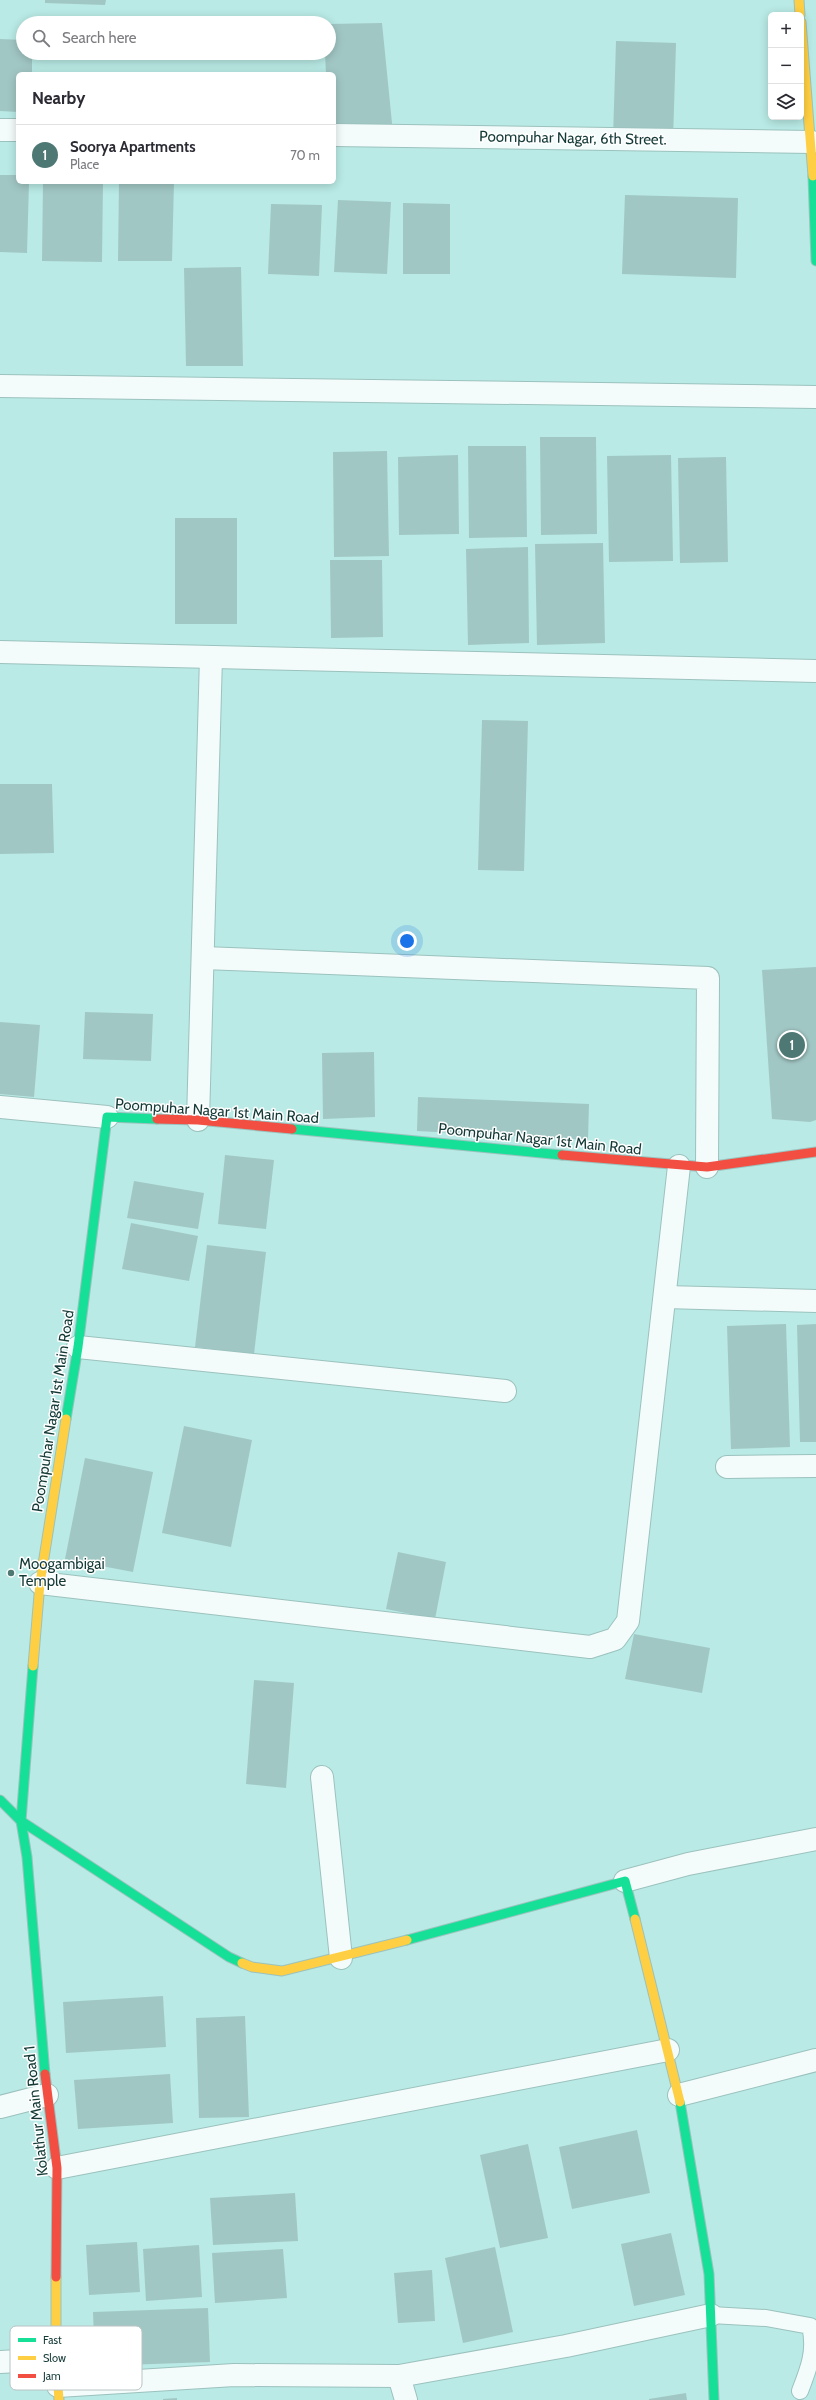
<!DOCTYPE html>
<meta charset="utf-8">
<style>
:root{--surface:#fff;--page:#f2f2f3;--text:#2b2b33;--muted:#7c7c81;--line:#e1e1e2;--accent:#4e7874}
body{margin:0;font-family:Cabin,sans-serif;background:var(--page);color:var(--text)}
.controls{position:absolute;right:12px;top:12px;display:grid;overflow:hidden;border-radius:6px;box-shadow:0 2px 10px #0003}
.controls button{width:36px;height:36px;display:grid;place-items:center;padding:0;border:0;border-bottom:1px solid var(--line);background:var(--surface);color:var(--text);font:20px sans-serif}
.you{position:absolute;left:407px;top:941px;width:14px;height:14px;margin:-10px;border:3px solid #fff;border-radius:50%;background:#1a73e8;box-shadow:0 0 0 6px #1a73e833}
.badge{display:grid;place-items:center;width:26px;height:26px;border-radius:50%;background:var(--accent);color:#fff;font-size:13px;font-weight:700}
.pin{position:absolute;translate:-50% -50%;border:2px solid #fff;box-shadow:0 1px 4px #0006}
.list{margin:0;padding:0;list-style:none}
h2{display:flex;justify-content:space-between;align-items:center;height:52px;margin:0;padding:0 16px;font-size:17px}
h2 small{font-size:13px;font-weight:400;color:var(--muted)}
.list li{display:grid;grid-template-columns:26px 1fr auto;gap:12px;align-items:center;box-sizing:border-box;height:60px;padding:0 16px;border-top:1px solid var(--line)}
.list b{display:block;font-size:15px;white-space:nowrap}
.list p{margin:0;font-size:13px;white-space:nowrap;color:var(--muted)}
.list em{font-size:13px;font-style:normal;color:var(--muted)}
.icon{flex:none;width:22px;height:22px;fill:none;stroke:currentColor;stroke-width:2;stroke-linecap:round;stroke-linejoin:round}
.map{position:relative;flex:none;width:816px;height:2400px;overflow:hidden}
.search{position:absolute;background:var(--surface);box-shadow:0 2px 10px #0003;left:16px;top:16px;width:320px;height:44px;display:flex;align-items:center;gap:10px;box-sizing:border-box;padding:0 14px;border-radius:22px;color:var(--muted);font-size:15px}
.panel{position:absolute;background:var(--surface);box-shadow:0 2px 10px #0003;left:16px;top:72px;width:320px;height:112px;border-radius:6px}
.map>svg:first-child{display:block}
.building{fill:#a1c7c4}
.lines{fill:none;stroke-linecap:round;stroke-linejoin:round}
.lane-casing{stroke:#9bc2be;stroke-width:18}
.street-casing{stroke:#9bc2be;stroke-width:24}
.fast-casing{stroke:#9bc2be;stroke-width:11}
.slow-casing{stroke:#9bc2be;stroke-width:11}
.jam-casing{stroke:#9bc2be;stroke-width:11}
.lane{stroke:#f4fcfb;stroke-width:16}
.street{stroke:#f4fcfb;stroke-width:22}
.fast{stroke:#16e098;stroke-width:9}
.slow{stroke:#ffcf43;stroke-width:9}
.jam{stroke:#f24e42;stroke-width:9}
.poi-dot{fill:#4e7874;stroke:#fff;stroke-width:1.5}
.labels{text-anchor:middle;stroke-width:3;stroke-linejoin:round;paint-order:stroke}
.street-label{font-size:15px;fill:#143a37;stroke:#fff}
.poi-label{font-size:15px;fill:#143a37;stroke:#fff;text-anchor:start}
.key{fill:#fff;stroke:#b8c4c3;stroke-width:1}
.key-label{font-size:11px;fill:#143a37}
</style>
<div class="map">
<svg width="816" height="2400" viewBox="0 0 816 2400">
<rect width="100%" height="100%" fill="#b9eae5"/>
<!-- building -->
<g class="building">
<path d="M45 0H106L105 5 45 3Z"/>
<path d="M382 23 393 133 334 132V74H326L325 53H329V24Z"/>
<path d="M0 39 23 40V53H32V74H18V112L0 111Z"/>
<path d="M616 41 676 43 673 139 613 137Z"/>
<path d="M0 175H18V182H29L27 253 0 252Z"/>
<path d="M43 182H103L102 262 42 261Z"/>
<path d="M119 182H174L172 261H118Z"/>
<path d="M625 195 738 198 736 278 622 274Z"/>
<path d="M338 200 391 202 387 274 334 272Z"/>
<path d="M403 203 450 204V274H403Z"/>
<path d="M271 204 322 205 319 276 268 274Z"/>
<path d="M241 267 243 366H186L184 268Z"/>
<path d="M540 437H596L597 534 541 535Z"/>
<path d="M468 446H526L527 537 469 538Z"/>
<path d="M387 451 389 556 334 557 333 452Z"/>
<path d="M458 455 459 534 399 535 398 457Z"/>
<path d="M671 455 673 561 609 562 607 456Z"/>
<path d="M726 457 728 562 680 563 678 458Z"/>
<rect x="175" y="518" width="62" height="106"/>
<path d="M603 543 605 643 537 645 535 544Z"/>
<path d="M528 547 529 643 468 645 466 549Z"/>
<path d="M330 560H382L383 637 331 638Z"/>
<path d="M482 720 528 721 524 871 478 870Z"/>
<path d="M0 784H52L54 853 0 854Z"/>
<path d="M816 967V1120L810 1122 772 1119 762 970Z"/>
<path d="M85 1012 153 1014 151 1061 83 1059Z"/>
<path d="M0 1022 40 1025 34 1097 0 1094Z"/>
<path d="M374 1052 375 1117 323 1119 322 1053Z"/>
<path d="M418 1097 589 1104 588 1140 417 1131Z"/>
<path d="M225 1155 274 1160 266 1229 218 1224Z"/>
<path d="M134 1181 204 1193 198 1229 127 1218Z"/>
<path d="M131 1223 198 1236 189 1281 122 1269Z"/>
<path d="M207 1245 266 1252 254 1354 195 1347Z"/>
<path d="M786 1324 790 1447 731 1449 727 1326Z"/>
<path d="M816 1324V1442H800L797 1325Z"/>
<path d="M184 1426 252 1440 231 1547 162 1533Z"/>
<path d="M85 1458 153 1472 133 1572 65 1559Z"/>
<path d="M398 1552 446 1562 435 1619 386 1609Z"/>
<path d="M634 1634 710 1648 702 1693 625 1679Z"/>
<path d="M254 1680 294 1683 286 1788 246 1784Z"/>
<path d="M163 1996 166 2047 66 2053 63 2002Z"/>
<path d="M245 2016 249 2117 199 2118 196 2018Z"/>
<path d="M170 2074 173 2123 78 2129 74 2080Z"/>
<path d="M637 2130 650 2193 572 2209 559 2147Z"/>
<path d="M528 2144 548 2238 500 2248 480 2155Z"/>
<path d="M295 2193 298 2241 213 2245 210 2198Z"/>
<path d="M671 2233 685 2295 634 2306 621 2244Z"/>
<path d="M137 2242 140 2292 89 2295 86 2245Z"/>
<path d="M199 2245 202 2297 146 2301 143 2249Z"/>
<path d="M495 2247 513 2332 463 2343 445 2258Z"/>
<path d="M283 2249 287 2298 215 2303 212 2253Z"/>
<path d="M432 2270 435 2321 398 2323 394 2273Z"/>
<path d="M208 2308 210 2362 95 2366 93 2312Z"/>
<path d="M686 2393 687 2400H649V2399Z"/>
<path d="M177 2398V2400H163V2399Z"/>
</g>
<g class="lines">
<defs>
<path id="lane" d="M711 2315 766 2318 810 2326C816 2350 809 2368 800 2391"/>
<g id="street">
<path d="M0 130H18"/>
<path d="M334 135 812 142"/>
<path d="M0 386 816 397"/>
<path d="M0 652 816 671"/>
<path d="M203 958 708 978 707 1167"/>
<path d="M0 1107 107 1117"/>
<path d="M198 1120 211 657"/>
<path d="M665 1297 816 1301"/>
<path d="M78 1347 505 1391"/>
<path d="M727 1467 816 1466"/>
<path d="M40 1583 590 1647 615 1639 628 1621 679 1166"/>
<path d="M322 1777 341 1958"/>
<path d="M625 1881 688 1864 816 1839"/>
<path d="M679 2095 816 2060"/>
<path d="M0 2107 47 2095"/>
<path d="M57 2168 668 2050"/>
<path d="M0 2362 56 2359"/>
<path d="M399 2376 406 2400"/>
<path d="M58 2386 234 2375 399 2376 566 2346 711 2315"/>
</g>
<g id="fast">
<path d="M813 176 816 261"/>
<path d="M292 1129 562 1155"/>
<path d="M66 1419 78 1347 107 1117 157 1119"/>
<path d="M33 1666 21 1821 27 1857 45 2074"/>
<path d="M0 1800 21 1821 229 1957 242 1963"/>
<path d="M407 1940 625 1881 635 1919"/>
<path d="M680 2102 709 2274 714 2400"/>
</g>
<g id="slow">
<path d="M799 0 800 15"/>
<path d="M801 22 813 176"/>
<path d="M33 1666 40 1583 66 1419"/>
<path d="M635 1919 680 2102"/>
<path d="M242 1963 252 1967 282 1971 407 1940"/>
<path d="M56 2277V2359L59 2400"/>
</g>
<g id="jam">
<path d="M157 1119 198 1120 292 1129"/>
<path d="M562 1155 707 1167 816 1152"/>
<path d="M45 2074 57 2168 56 2277"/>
</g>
</defs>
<!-- lane casing -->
<use href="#lane" class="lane-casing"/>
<!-- street casing -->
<use href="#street" class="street-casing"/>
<!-- fast casing -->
<use href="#fast" class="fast-casing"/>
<!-- slow casing -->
<use href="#slow" class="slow-casing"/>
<!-- jam casing -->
<use href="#jam" class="jam-casing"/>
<!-- lane -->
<use href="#lane" class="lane"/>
<!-- street -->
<use href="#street" class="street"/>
<!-- fast -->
<use href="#fast" class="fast"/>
<!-- slow -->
<use href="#slow" class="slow"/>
<!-- jam -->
<use href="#jam" class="jam"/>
</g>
<!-- markers -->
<circle class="poi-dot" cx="11" cy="1573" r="4"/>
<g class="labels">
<!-- street labels -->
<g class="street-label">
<text transform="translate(573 138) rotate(1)" y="5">Poompuhar Nagar, 6th Street.</text>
<text transform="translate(217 1111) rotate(4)" y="5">Poompuhar Nagar 1st Main Road</text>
<text transform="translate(540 1139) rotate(6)" y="5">Poompuhar Nagar 1st Main Road</text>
<text transform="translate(53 1411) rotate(-81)" y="5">Poompuhar Nagar 1st Main Road</text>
<text transform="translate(36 2111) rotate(-96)" y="5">Kolathur Main Road 1</text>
</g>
<!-- poi labels -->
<g class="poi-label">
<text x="19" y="1569">Moogambigai<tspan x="19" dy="17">Temple</tspan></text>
</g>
</g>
<!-- legend -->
<rect x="10" y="2326" width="132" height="64" rx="6" class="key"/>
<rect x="18" y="2338" width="18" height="4" fill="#16e098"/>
<rect x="18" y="2356" width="18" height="4" fill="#ffcf43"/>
<rect x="18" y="2374" width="18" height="4" fill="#f24e42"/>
<g class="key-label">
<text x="43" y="2344">Fast</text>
<text x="43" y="2362">Slow</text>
<text x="43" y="2380">Jam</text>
</g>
</svg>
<div class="controls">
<button>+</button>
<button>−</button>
<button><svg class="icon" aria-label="layers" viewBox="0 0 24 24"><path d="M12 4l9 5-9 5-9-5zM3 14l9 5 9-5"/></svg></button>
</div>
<div class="you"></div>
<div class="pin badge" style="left:792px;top:1045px">1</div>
<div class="search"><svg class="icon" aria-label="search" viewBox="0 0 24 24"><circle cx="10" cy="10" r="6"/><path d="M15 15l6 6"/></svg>Search here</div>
<section class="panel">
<h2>Nearby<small></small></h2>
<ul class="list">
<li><span class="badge">1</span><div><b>Soorya Apartments</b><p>Place</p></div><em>70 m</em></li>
</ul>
</section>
</div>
